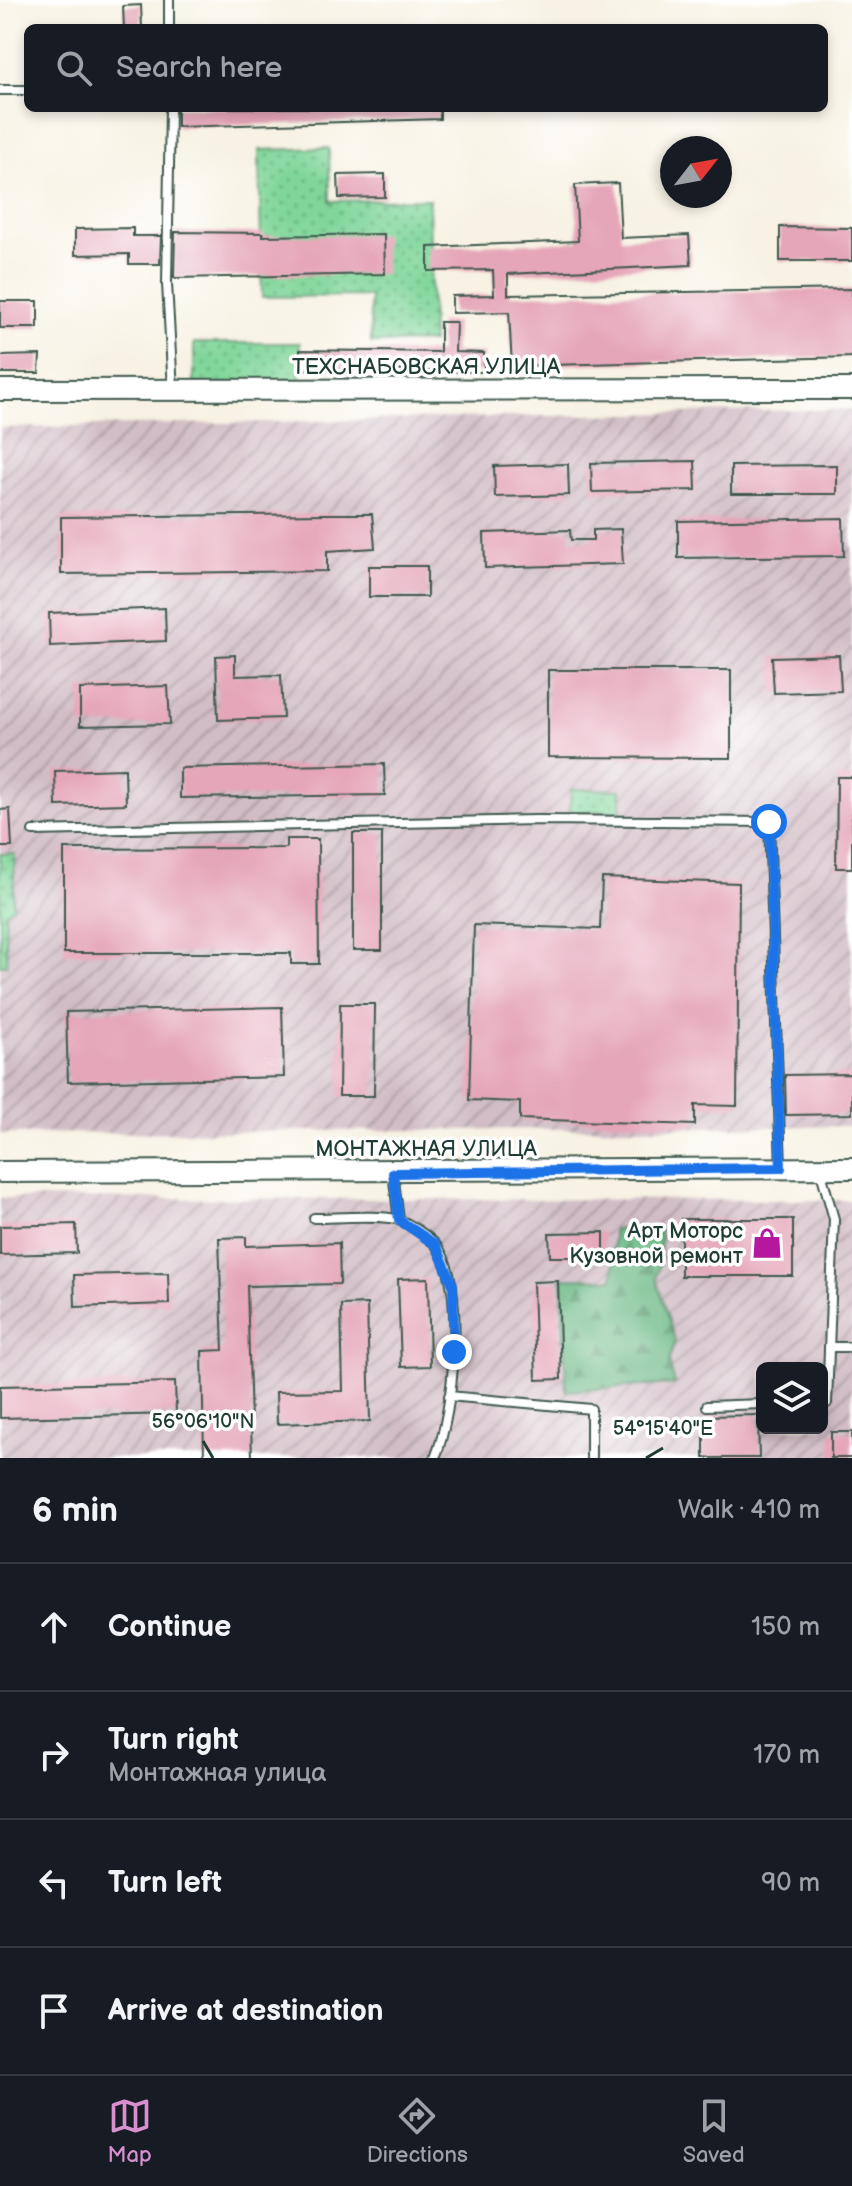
<!DOCTYPE html>
<meta charset="utf-8">
<style>
:root{--surface:#171b24;--page:#20242c;--text:#f1f3f6;--muted:#9ea1a6;--line:#363941;--accent:#d690ce}
body{margin:0;font-family:"Balsamiq Sans",sans-serif;background:var(--page);color:var(--text)}
.controls{position:absolute;right:24px;bottom:24px;display:grid;overflow:hidden;border-radius:12px;box-shadow:0 4px 12px #0003}
.controls button{width:72px;height:72px;display:grid;place-items:center;padding:0;border:0;border-bottom:2px solid var(--line);background:var(--surface);color:var(--text);font:40px sans-serif}
.compass{position:absolute;left:660px;top:136px;width:72px;height:72px;border-radius:50%;background:var(--surface);box-shadow:0 4px 12px #0003;rotate:59deg}
.stop{position:absolute;width:24px;height:24px;margin:-18px;border:6px solid #1a73e8;border-radius:50%;background:#fff}
.stop.end{background:#1a73e8;border-color:#fff;box-shadow:0 2px 8px #0008}
.list{margin:0;padding:0;list-style:none}
h2{display:flex;justify-content:space-between;align-items:center;height:104px;margin:0;padding:0 32px;font-size:34px}
h2 small{font-size:26px;font-weight:400;color:var(--muted)}
.list li{display:grid;grid-template-columns:52px 1fr auto;gap:24px;align-items:center;box-sizing:border-box;height:128px;padding:0 32px;border-top:2px solid var(--line)}
.list b{display:block;font-size:30px;white-space:nowrap}
.list p{margin:0;font-size:26px;white-space:nowrap;color:var(--muted)}
.list em{font-size:26px;font-style:normal;color:var(--muted)}
.icon{flex:none;width:44px;height:44px;fill:none;stroke:currentColor;stroke-width:2;stroke-linecap:round;stroke-linejoin:round}
.map{position:relative;flex:none;width:852px;height:1458px;overflow:hidden}
.search{position:absolute;background:var(--surface);box-shadow:0 4px 12px #0003;left:24px;right:24px;top:24px;height:88px;display:flex;align-items:center;gap:20px;box-sizing:border-box;padding:0 28px;border-radius:12px;color:var(--muted);font-size:30px}
.sheet{height:616px;background:var(--surface)}
nav{display:flex;justify-content:space-around;align-items:center;box-sizing:border-box;height:112px;border-top:2px solid var(--line);background:var(--surface);font-size:22px;color:var(--muted)}
nav a{display:grid;justify-items:center;gap:4px}
nav .on{color:var(--accent)}
.map>svg:first-child{display:block}
.industrial{fill:url(#industrial-furrows);fill-rule:evenodd}
.green{fill:url(#green-dots);stroke:#508a67;stroke-width:2}
.forest{fill:url(#forest-firs);stroke:#447a5b;stroke-width:2}
.building{fill:#e5a6b9}
.lines{fill:none;stroke-linecap:round;stroke-linejoin:round}
.service-casing{stroke:#3f584e;stroke-width:12}
.tertiary-casing{stroke:#3f584e;stroke-width:24}
.service{stroke:#fff;stroke-width:8}
.tertiary{stroke:#fff;stroke-width:20}
.route{stroke:#1a73e8;stroke-width:10}
.ticks{fill:none;stroke:#1f3d34;stroke-width:3}
.labels{text-anchor:middle;stroke-width:7;stroke-linejoin:round;paint-order:stroke}
.street-label{font-size:22px;fill:#1f3d34;stroke:#fff}
.poi-label{font-size:22px;fill:#1f3d34;stroke:#fff;text-anchor:end}
.ticks-label{font-size:20px;text-anchor:middle;fill:#1f3d34;stroke:#fff;stroke-width:7;stroke-linejoin:round;paint-order:stroke}
</style>
<div class="map">
<svg width="852" height="1458" viewBox="0 0 852 1458">
<defs>
<pattern id="industrial-furrows" width="10" height="10" patternUnits="userSpaceOnUse" patternTransform="scale(2)"><rect width="10" height="10" fill="#d2bdc6"/><path d="M-1 1l2-2M0 10L10 0M9 11l2-2" fill="none" stroke="#aa9ba2"/></pattern>
<pattern id="green-dots" width="8" height="8" patternUnits="userSpaceOnUse" patternTransform="scale(2)"><rect width="8" height="8" fill="#80d69a"/><path d="M2 2h.1M6 6h.1" fill="none" stroke="#68af7e" stroke-width="1.8" stroke-linecap="round"/></pattern>
<pattern id="forest-firs" width="22" height="20" patternUnits="userSpaceOnUse" patternTransform="scale(2)"><rect width="22" height="20" fill="#68b782"/><path d="M5 1l3.5 6h-7zM16 11l3.5 6h-7z" fill="#55966b"/></pattern>
</defs>
<rect width="100%" height="100%" fill="#fff"/>
<filter id="ink" filterUnits="userSpaceOnUse"><feTurbulence type="fractalNoise" baseFrequency=".0125" numOctaves="2"/><feDisplacementMap in="SourceGraphic" scale="16" xChannelSelector="R" yChannelSelector="G"/><feConvolveMatrix kernelMatrix="1 2 1 2 8 2 1 2 1" color-interpolation-filters="sRGB"/></filter>
<filter id="wash" filterUnits="userSpaceOnUse"><feTurbulence type="fractalNoise" baseFrequency=".006" numOctaves="4" result="noise"/><feDisplacementMap in="SourceGraphic" scale="32" xChannelSelector="R" yChannelSelector="G"/><feGaussianBlur stdDeviation="1.8" result="paint"/><feColorMatrix in="noise" values="0 0 0 0 0 0 0 0 0 0 0 0 0 0 0 0 0 1.4 0 .05"/><feComposite in="paint" operator="in"/></filter>
<g filter="url(#wash)">
<rect width="100%" height="100%" fill="#f7f2e3"/>
<!-- industrial -->
<g class="industrial">
<path d="M852 409V1126L0 1134V428Z"/>
<path d="M0 1198 852 1200V1458H0ZM762 1368H822V1428H762Z"/>
</g>
<!-- green -->
<g class="green">
<path d="M329 148 330 201 429 199 432 342 371 343 370 296 262 297 259 150Z"/>
<path d="M194 343H300V385L194 384Z"/>
<path d="M571 789 621 790V811H570Z"/>
<path d="M0 854H15L13 907 5 912 7 965H0Z"/>
</g>
<!-- forest -->
<path class="forest" d="M613 1229H660L661 1258 656 1278 675 1341 669 1361 675 1384 566 1391 562 1278 613 1279Z"/>
<g id="blocks">
<!-- building -->
<g class="building">
<path d="M141 5 142 28H124L123 6Z"/>
<path d="M177 108H440V119L177 127Z"/>
<path d="M385 174V197L339 198 338 175Z"/>
<path d="M618 183 621 238 689 235 691 265 508 274V295L852 289V357L512 366 509 312 452 313V296L494 295 493 270 428 271V247L578 241 575 185Z"/>
<path d="M780 227 852 228V261H780Z"/>
<path d="M133 228V236H161L160 264H129V254L75 255V229Z"/>
<path d="M175 232 263 233V236L384 234 385 274 174 278Z"/>
<rect x="0" y="301" width="38" height="27"/>
<path d="M440 322H456L455 352 484 353V372L300 369V350L440 352Z"/>
<path d="M40 355 39 373H0V356Z"/>
<path d="M695 461 696 490 592 492 591 463Z"/>
<path d="M568 464 569 495 495 497 494 466Z"/>
<path d="M837 465V494H731V466Z"/>
<path d="M326 514H372L375 548 327 551V571L61 574V517Z"/>
<path d="M843 518 844 556 678 558V521Z"/>
<path d="M621 529 623 564 485 568 484 533 570 530 571 540H593V530Z"/>
<rect x="369" y="566" width="58" height="31"/>
<path d="M165 608 166 641 50 646 49 613Z"/>
<path d="M235 655V676L281 675 283 718 218 720 216 656Z"/>
<path d="M839 655 841 691 774 693 772 657Z"/>
<path d="M548 670H731V758L548 757Z"/>
<path d="M168 686 170 724 80 726V689Z"/>
<path d="M384 764 385 795 180 798V768Z"/>
<path d="M125 769 126 804 56 806 55 771Z"/>
<path d="M837 777H852V868H836Z"/>
<path d="M10 809 12 847H0V810Z"/>
<rect x="353" y="833" width="29" height="117"/>
<path d="M286 839H318L319 964H291V953H64V849L286 848Z"/>
<path d="M602 878 739 883 737 1106 695 1105V1125L520 1119V1102L469 1100 474 925 600 929Z"/>
<path d="M340 1004H375L374 1096H339Z"/>
<path d="M282 1007 284 1077 68 1082 66 1012Z"/>
<path d="M852 1074V1114L786 1115 785 1075Z"/>
<rect x="681" y="1219" width="112" height="57"/>
<path d="M76 1224 77 1253 0 1255V1226Z"/>
<path d="M604 1232V1257H550L549 1233Z"/>
<path d="M246 1237V1246L339 1243 340 1284 247 1286 252 1458H204L202 1351 223 1350 219 1238Z"/>
<path d="M168 1273 169 1304 75 1307 74 1275Z"/>
<path d="M428 1278 430 1366 401 1367 398 1279Z"/>
<path d="M558 1281 561 1379 536 1380 533 1282Z"/>
<path d="M367 1304 370 1421 277 1424 276 1392 343 1391 341 1305Z"/>
<path d="M175 1382 176 1414 0 1418V1386Z"/>
<path d="M758 1415 759 1458H704V1416Z"/>
<rect x="831" y="1432" width="21" height="26"/>
</g>
</g>
</g>
<g filter="url(#ink)">
<use href="#blocks" fill-opacity="0" stroke="#3f584e" stroke-width="2"/>
<g class="lines">
<defs>
<g id="service">
<path d="M169 0V28"/>
<path d="M0 90H28"/>
<path d="M170 108 167 284 173 390"/>
<path d="M33 831 537 820 769 822 781 1167"/>
<path d="M820 1169 834 1219 827 1403H822"/>
<path d="M393 1173 399 1220"/>
<path d="M314 1218C336 1218 380 1214 400 1220 409 1224 428 1236 435 1244 468 1279 453 1416 435 1458"/>
<path d="M829 1347H852"/>
<path d="M449 1396 591 1409V1458"/>
<path d="M707 1406 762 1404"/>
</g>
<g id="tertiary">
<path d="M0 390 852 389"/>
<path d="M0 1172 852 1168"/>
</g>
</defs>
<!-- service casing -->
<use href="#service" class="service-casing"/>
<!-- tertiary casing -->
<use href="#tertiary" class="tertiary-casing"/>
<!-- service -->
<use href="#service" class="service"/>
<!-- tertiary -->
<use href="#tertiary" class="tertiary"/>
</g>
</g>
<g class="lines" filter="url(#ink)">
<!-- route -->
<path class="route" d="M454 1352 453 1285 436 1245 399 1220 393 1173 781 1168 769 822"/>
</g>
<!-- ticks -->
<path class="ticks" d="M203 1441 213 1458M646 1458 663 1448"/>
<!-- icons -->
<defs>
<symbol id="shop-bare" viewBox="-9 -9 18 18"><path d="M-5-2.5h2.3a2.7 3.5 0 0 1 5.4 0H5L5.5 6h-11ZM-1.5-2.5h3a1.5 2.3 0 0 0-3 0Z" fill="#b5179e" stroke="#fff" stroke-width="2.5" paint-order="stroke"/></symbol>
</defs>
<g fill-rule="evenodd">
<use href="#shop-bare" x="745" y="1221" width="44" height="44"/>
</g>
<g class="labels">
<!-- street labels -->
<g class="street-label">
<text x="426" y="374">ТЕХСНАБОВСКАЯ УЛИЦА</text>
<text x="426" y="1156">МОНТАЖНАЯ УЛИЦА</text>
</g>
<!-- poi labels -->
<g class="poi-label">
<text x="743" y="1238">Арт Моторс<tspan x="743" dy="25">Кузовной ремонт</tspan></text>
</g>
</g>
<g class="ticks-label">
<text x="203" y="1428">56°06'10"N</text>
<text x="663" y="1435">54°15'40"E</text>
</g>
</svg>
<div class="controls">
<button><svg class="icon" aria-label="layers" viewBox="0 0 24 24"><path d="M12 4l9 5-9 5-9-5zM3 14l9 5 9-5"/></svg></button>
</div>
<svg class="compass" viewBox="-18 -18 36 36"><path d="M0-13l5 13h-10z" fill="#e53935"/><path d="M0 13l5-13h-10z" fill="#9ea1a6"/></svg>
<div class="stop" style="left:769px;top:822px"></div>
<div class="stop end" style="left:454px;top:1352px"></div>
<div class="search"><svg class="icon" aria-label="search" viewBox="0 0 24 24"><circle cx="10" cy="10" r="6"/><path d="M15 15l6 6"/></svg>Search here</div>
</div>
<section class="sheet">
<h2>6 min<small>Walk · 410 m</small></h2>
<ul class="list">
<li><svg class="icon" aria-label="ahead" viewBox="0 0 24 24"><path d="M12 20V5M6 11l6-6 6 6"/></svg><div><b>Continue</b></div><em>150 m</em></li>
<li><svg class="icon" aria-label="right" viewBox="0 0 24 24"><path d="M7 20v-9h11M14 6l5 5-5 5"/></svg><div><b>Turn right</b><p>Монтажная улица</p></div><em>170 m</em></li>
<li><svg class="icon" aria-label="left" viewBox="0 0 24 24"><path d="M17 20v-9H6M10 6l-5 5 5 5"/></svg><div><b>Turn left</b></div><em>90 m</em></li>
<li><svg class="icon" aria-label="arrive" viewBox="0 0 24 24"><path d="M6 21V4h12l-3 4 3 4H6"/></svg><div><b>Arrive at destination</b></div></li>
</ul>
</section>
<nav>
<a class="on"><svg class="icon" aria-label="map" viewBox="0 0 24 24"><path d="M3 6l6-2 6 2 6-2v14l-6 2-6-2-6 2zM9 4v14M15 6v14"/></svg>Map</a>
<a><svg class="icon" aria-label="directions" viewBox="0 0 24 24"><path d="M12 3l9 9-9 9-9-9zM9 14v-3h6M13 9l2 2-2 2"/></svg>Directions</a>
<a><svg class="icon" aria-label="saved" viewBox="0 0 24 24"><path d="M7 4h10v16l-5-4-5 4z"/></svg>Saved</a>
</nav>
